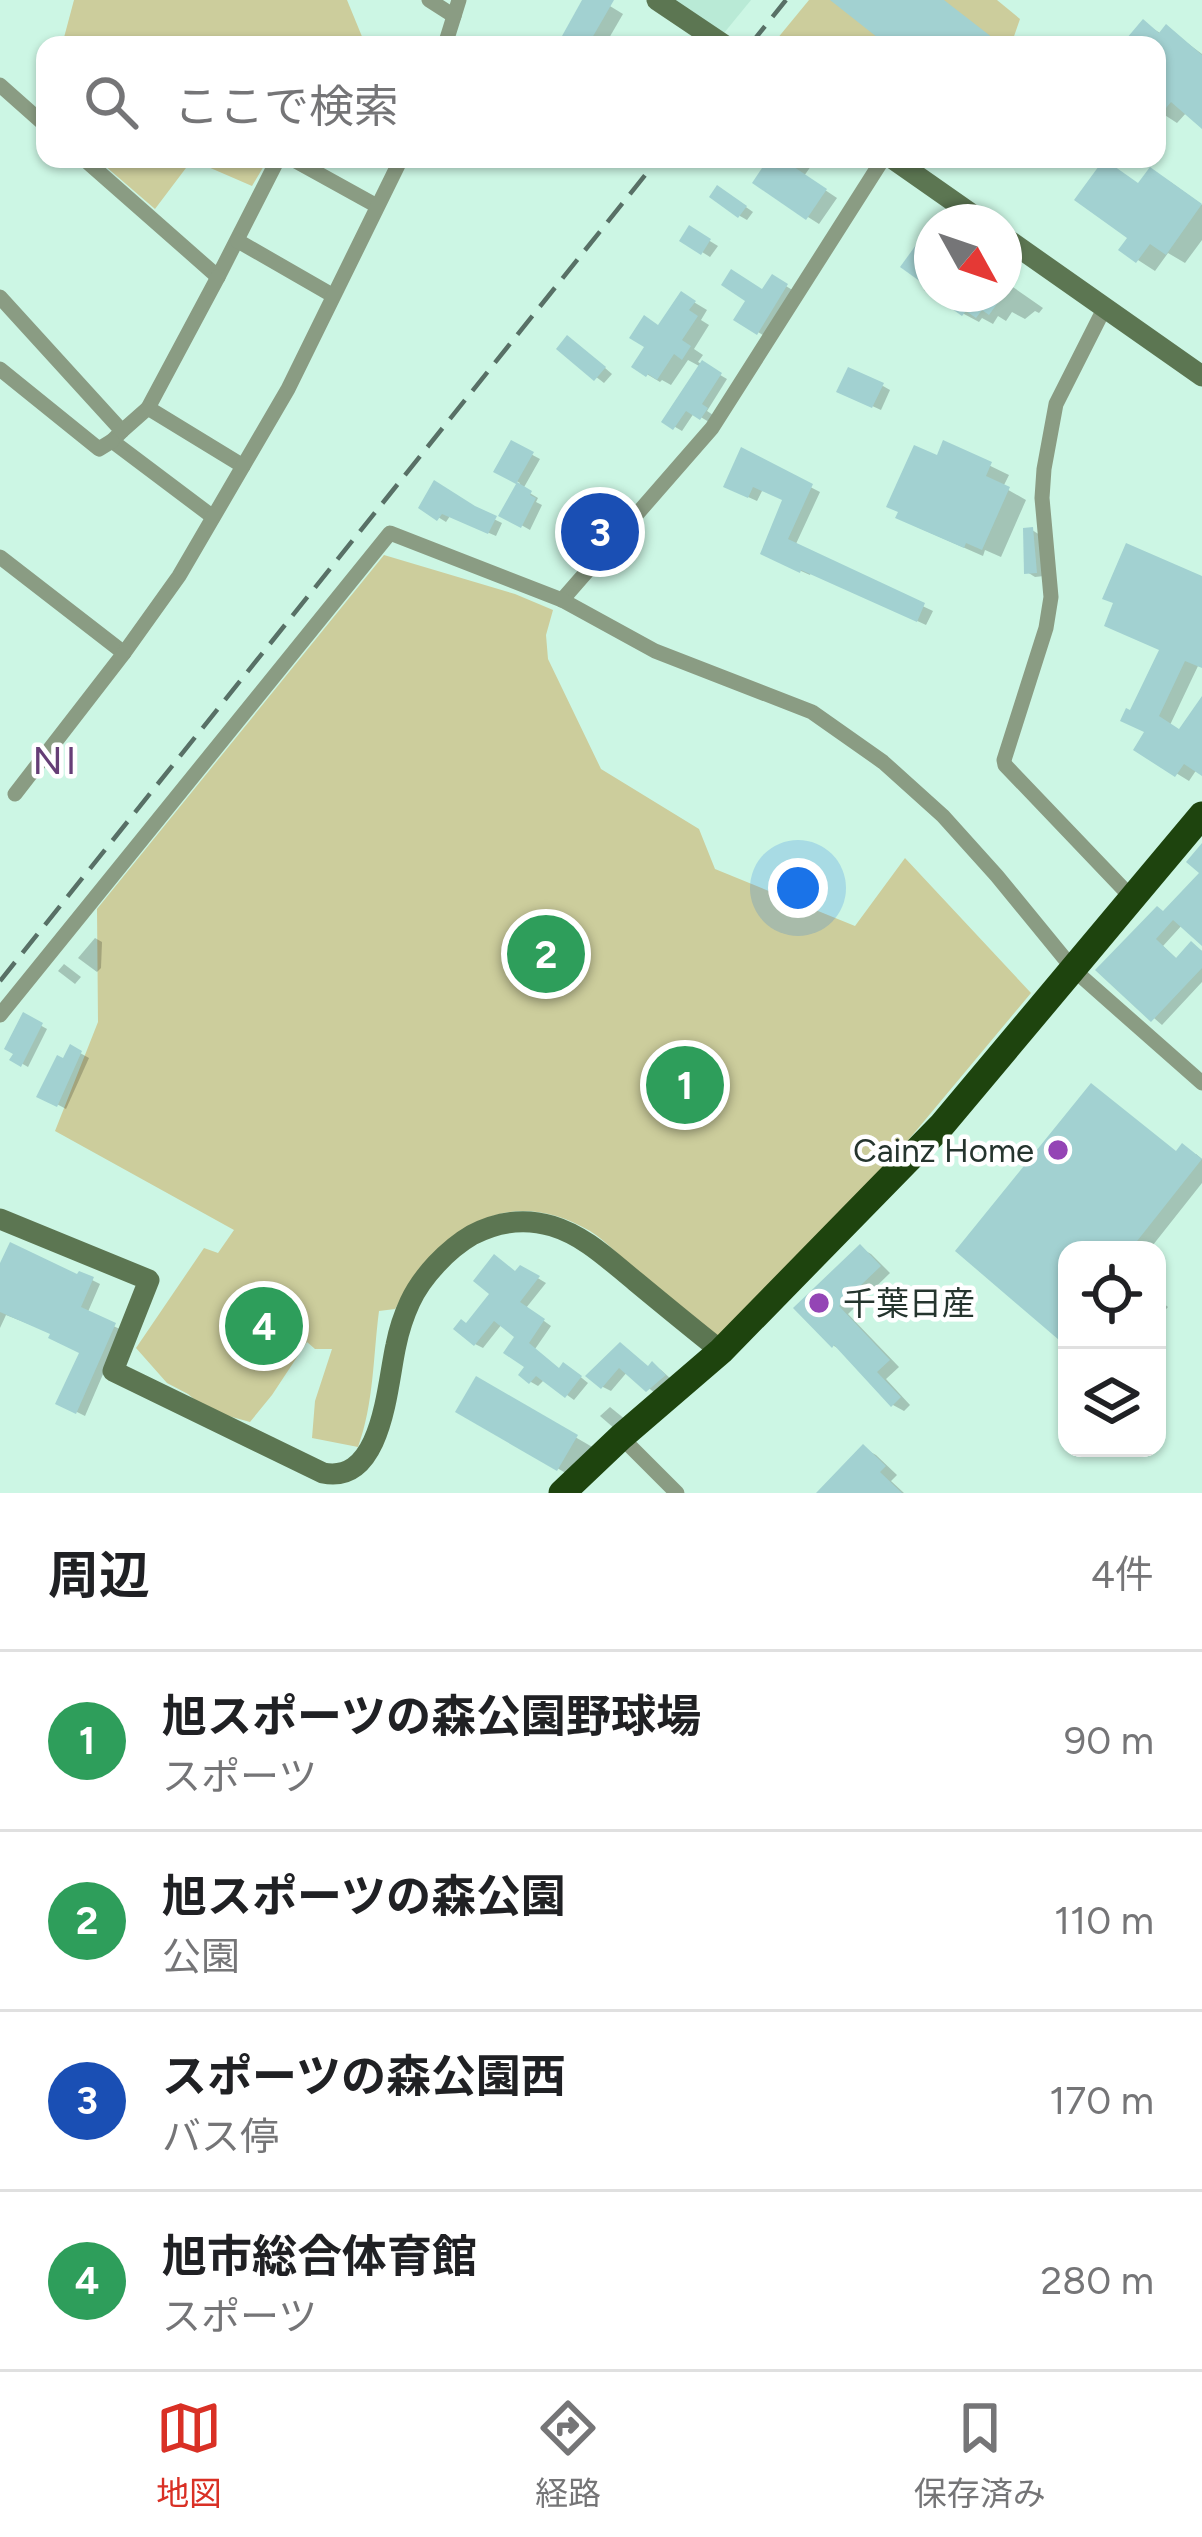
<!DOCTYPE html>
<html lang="ja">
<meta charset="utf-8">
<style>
:root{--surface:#fff;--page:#f2f2f2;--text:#202124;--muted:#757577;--line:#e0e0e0;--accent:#d93025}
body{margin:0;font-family:Figtree,"Noto Sans JP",sans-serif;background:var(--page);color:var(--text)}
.controls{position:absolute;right:36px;bottom:36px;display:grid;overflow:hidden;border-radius:24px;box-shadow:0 3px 9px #0004}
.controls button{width:108px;height:108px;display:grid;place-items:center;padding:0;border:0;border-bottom:3px solid var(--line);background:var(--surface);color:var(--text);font:60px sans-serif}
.compass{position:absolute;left:914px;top:204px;width:108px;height:108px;border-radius:50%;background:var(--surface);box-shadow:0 3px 9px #0004;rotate:130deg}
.you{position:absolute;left:798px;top:888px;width:42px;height:42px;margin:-30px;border:9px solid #fff;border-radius:50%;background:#1a73e8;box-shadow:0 0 0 18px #1a73e833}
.badge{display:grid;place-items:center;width:78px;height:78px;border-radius:50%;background:var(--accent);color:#fff;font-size:39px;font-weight:700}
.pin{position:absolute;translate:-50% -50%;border:6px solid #fff;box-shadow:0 3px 12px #0006}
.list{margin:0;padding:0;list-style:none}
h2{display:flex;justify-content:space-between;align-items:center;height:156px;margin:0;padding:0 48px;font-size:51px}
h2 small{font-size:39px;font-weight:400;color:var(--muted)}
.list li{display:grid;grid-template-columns:78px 1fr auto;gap:36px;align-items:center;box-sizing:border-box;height:180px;padding:0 48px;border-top:3px solid var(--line)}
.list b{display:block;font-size:45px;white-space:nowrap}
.list p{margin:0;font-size:39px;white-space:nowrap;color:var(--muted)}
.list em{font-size:39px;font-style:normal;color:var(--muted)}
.icon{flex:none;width:66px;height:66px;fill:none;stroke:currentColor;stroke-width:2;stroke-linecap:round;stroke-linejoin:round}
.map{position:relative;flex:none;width:1202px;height:1493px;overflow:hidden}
.search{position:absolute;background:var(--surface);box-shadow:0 3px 9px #0004;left:36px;right:36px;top:36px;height:132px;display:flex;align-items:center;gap:30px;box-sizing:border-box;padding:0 42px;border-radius:24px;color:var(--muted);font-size:45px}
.sheet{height:876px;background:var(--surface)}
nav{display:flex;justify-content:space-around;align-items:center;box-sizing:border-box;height:168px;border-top:3px solid var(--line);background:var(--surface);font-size:33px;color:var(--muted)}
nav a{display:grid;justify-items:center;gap:6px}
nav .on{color:var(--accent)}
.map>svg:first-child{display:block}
.built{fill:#b9ead6}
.green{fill:#cccd9c}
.shadow{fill:#0003}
.building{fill:#a2d1d1}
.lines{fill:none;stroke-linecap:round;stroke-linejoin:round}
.street{stroke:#8a9c83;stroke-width:15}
.secondary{stroke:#5c7652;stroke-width:21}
.highway{stroke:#1e440e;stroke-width:27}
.rail{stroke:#587066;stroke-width:4.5;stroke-dasharray:24 12;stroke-linecap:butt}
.poi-dot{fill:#9445b5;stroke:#fff;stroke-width:4.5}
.labels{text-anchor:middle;stroke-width:9;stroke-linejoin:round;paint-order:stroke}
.poi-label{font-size:33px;fill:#25352e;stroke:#fff;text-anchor:end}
.quarter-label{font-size:39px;letter-spacing:3px;fill:#653e76;stroke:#fff}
</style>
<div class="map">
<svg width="1202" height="1493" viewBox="0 0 1202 1493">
<rect width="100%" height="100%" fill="#ccf6e4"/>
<!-- built -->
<path class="built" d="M675 0H751L724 33Z"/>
<!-- green -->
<g class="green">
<path d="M74 0H347L363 39 356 45H62Z"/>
<path d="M809 0H997L1020 19 1011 45H772Z"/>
<path d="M97 159H268L252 186 192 160 155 209Z"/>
<path d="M384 555 515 594 553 610 546 635 548 659 601 769 699 829 715 869 855 926 905 858 1031 993 895 1156 716 1339C690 1317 664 1296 638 1274 623 1260 608 1242 590 1231 502 1180 439 1234 395 1309L379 1311C373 1357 374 1403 358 1447L312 1438 315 1401 332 1349H315L307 1342 272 1395 250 1422 207 1410 188 1394 167 1383 136 1348 204 1248 218 1253 234 1230 55 1131 98 1022 97 909Z"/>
</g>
<!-- shadow -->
<g class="shadow">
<path d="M586 0H600L623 14 605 45H560Z"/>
<path d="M1143 23 1162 34 1167 28 1202 54V125L1187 112 1177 123 1157 110V45H1125Z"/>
<path d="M772 159H816L804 176 837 198 819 224 808 217Z"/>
<path d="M1169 181 1202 205V240L1185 263 1168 253 1155 271 1138 260 1131 238 1141 185Z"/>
<path d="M726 193 753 212 747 220 740 216Z"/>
<path d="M690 229 718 246 710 257 683 240Z"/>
<path d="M932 242V294H1004V277L1012 282 1010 285 1043 308 1039 313 1035 311 1025 319 1012 312 1006 321 998 316 993 324 982 318 979 322 936 299 924 290 928 283Z"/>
<path d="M773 278 794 291 766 337 737 319 763 293Z"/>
<path d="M682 295 707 310 701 320 709 325 694 349 703 355 698 362 727 379 707 411 713 415 709 422 694 413 682 431 665 421 701 367 688 360 671 385 662 380 660 382 635 367Z"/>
<path d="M576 343 612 374 604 383 560 349Z"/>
<path d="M883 386 890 390 881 410 848 395Z"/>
<path d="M512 444 540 459 523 489 538 498 536 502 542 505 530 530 502 514 520 483 498 471Z"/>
<path d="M945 444 1009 475 1003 487 1026 500 1001 557 985 550 983 556 917 527Z"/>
<path d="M742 452 820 492 795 546 933 611 926 625 811 572 810 575 772 558 785 500 763 489 757 501 735 491Z"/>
<path d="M422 507 477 511 502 523 496 536 450 516 446 522Z"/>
<path d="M1032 530 1040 535 1044 576 1035 577 1027 572Z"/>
<path d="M1202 579V667L1198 666 1170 725 1181 732 1202 701V772L1197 769 1189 781 1137 749 1148 732 1132 714Z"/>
<path d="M1202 874V942L1183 924 1163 946 1178 960 1192 945 1202 951V982L1162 1025 1099 970 1165 914Z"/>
<path d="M95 938 102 942 101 968 97 972 78 958Z"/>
<path d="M64 964 81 977 75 984 58 971Z"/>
<path d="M24 1016 47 1029 28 1067 14 1059Z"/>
<path d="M71 1048 89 1058 66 1109 40 1095Z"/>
<path d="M1178 1153 1196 1154 1202 1159V1183L1149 1250H1067V1341L959 1250Z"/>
<path d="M860 1248 871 1254 890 1273 848 1314 899 1367 886 1379 910 1405 904 1411 893 1405 843 1351 834 1346 798 1308Z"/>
<path d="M521 1268 546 1283 526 1308 551 1326 535 1349 561 1371 572 1370 588 1383 574 1400 545 1379 538 1386 531 1382 518 1336 502 1324 483 1348 475 1344 468 1326Z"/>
<path d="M0 1269 92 1280 100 1284 87 1314 122 1330 85 1416 59 1403 83 1352 54 1334 6 1315 0 1328Z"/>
<path d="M1157 1298 1168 1307 1157 1319Z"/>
<path d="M620 1346 650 1368 653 1365 661 1370 672 1380 656 1394 628 1371 611 1391 603 1387 590 1376Z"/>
<path d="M477 1380 594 1448 576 1479 459 1411Z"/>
<path d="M610 1407 626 1420 615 1429 600 1416Z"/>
<path d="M863 1448 876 1455 897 1475 891 1481 904 1493H820Z"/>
</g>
<!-- building -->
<g class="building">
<path d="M582 0H614L588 45H557Z"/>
<path d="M830 0H944L1002 45H887Z"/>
<path d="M1143 19 1159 33 1166 24 1202 55V129L1171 102 1157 119V45H1121Z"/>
<path d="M768 159H782L827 189 806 220 752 183Z"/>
<path d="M1104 159 1138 183 1150 167 1202 204 1166 255 1150 244 1136 263 1118 250 1127 238 1074 200Z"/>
<path d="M717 185 747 206 738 218 709 197Z"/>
<path d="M689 225 711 239 701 255 679 241Z"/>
<path d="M924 234 932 239V290L900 267Z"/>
<path d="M731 269 762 289 772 274 788 284 757 335 733 320 745 301 721 285Z"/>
<path d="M681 291 696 301 689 310 698 316 682 340 691 346 682 360 674 354 657 380 648 374 646 377 631 367 644 347 629 338 644 315 658 325Z"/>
<path d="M931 294H1004L989 315 982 310 976 318 966 311 962 316Z"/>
<path d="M567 335 606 367 594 381 556 349Z"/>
<path d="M702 360 722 373 702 404 708 408 700 420 686 411 673 430 661 422Z"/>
<path d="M848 367 884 383 872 408 836 392Z"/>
<path d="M511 440 534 452 517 482 532 491 530 495 536 498 521 528 498 516 516 484 493 472Z"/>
<path d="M943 440 992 462 986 476 1010 487 982 550 966 543 964 548 895 518 898 512 886 507 914 445 937 455Z"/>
<path d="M741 447 813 484 788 539 925 603 917 622 801 570 800 573 760 554 782 500 753 487 748 498 723 487Z"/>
<path d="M434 480 475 506 497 516 488 534 442 514 437 521 418 508Z"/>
<path d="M1033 527 1037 573 1024 574 1023 528Z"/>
<path d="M1126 543 1202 576V668L1185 661 1159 716 1179 729 1202 696V776L1184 764 1175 777 1133 750 1144 732 1120 721 1126 708 1130 710 1159 650 1104 626 1113 603 1102 599Z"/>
<path d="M1202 843V946L1173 920 1156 939 1176 958 1191 941 1202 951V968L1151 1022 1095 970 1157 906 1163 911 1199 873 1186 862Z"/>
<path d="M23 1012 43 1023 21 1067 9 1060 13 1054 4 1049Z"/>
<path d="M70 1044 82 1051 57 1107 36 1097 57 1055 63 1058Z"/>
<path d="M1091 1083 1176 1151 1182 1143 1202 1159 1130 1250H1067V1334L1059 1340 955 1251Z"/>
<path d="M10 1242 77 1274 79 1271 94 1277 81 1307 116 1323 76 1414 55 1404 79 1353 48 1338 50 1334 0 1312V1263Z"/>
<path d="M860 1244 881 1266 839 1306 890 1360 877 1372 901 1397 891 1407 834 1345 832 1348 793 1308Z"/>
<path d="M494 1254 515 1271 520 1265 540 1276 520 1302 545 1319 529 1343 559 1368 563 1362 582 1376 565 1398 536 1376 529 1384 518 1375 524 1367 503 1353 514 1337 494 1321 474 1346 453 1329 461 1319 466 1323 489 1294 473 1281Z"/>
<path d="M620 1342 648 1366 652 1361 666 1375 646 1392 619 1368 601 1389 585 1376Z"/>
<path d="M476 1376 578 1435 557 1471 455 1412Z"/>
<path d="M863 1444 886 1466 880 1472 902 1493H816Z"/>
</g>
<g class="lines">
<!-- street -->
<g class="street">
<path d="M429 0 454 16"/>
<path d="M445 45 459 0"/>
<path d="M0 85 45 125"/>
<path d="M84 159 218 277 278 159"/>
<path d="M292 159 377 206"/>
<path d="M238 241 332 295"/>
<path d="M0 297 122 431 112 441 213 517"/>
<path d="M1105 307 1056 404 1044 469 1042 498 1051 597 1046 628 1004 760 1005 765 1133 899"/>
<path d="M0 369 99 449 112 441"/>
<path d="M148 408 218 277"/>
<path d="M122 431 148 408 243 466"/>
<path d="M0 557 124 653"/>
<path d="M562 600 712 428 883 159"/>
<path d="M15 794 124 653 179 576 288 389 401 159"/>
<path d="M0 1015 390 533 562 600 655 651 812 712 883 762 943 816 997 876 1074 970 1202 1083"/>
<path d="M621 1437 677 1493"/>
</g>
<!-- secondary -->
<g class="secondary">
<path d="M657 0 724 45"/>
<path d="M893 159 983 222"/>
<path d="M1004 237 1202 376"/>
<path d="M0 1219 149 1280 113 1371 323 1473C383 1485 387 1384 396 1345 399 1330 404 1315 410 1302 422 1276 448 1249 472 1235 497 1222 525 1218 552 1226 585 1236 609 1260 635 1281 664 1305 692 1328 721 1351"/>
</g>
<!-- highway -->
<path class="highway" d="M562 1493 621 1437 721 1351 942 1125 1202 815"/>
<!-- rail -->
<g class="rail">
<path d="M750 45 786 0"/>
<path d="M0 981 658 159"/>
</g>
</g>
<!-- markers -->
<g class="poi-dot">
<circle cx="1058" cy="1150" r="12"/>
<circle cx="819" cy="1303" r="12"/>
</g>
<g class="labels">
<!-- poi labels -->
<g class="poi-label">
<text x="1034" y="1162">Cainz Home</text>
<text x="843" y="1315" text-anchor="start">千葉日産</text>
</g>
<!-- quarter labels -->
<g class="quarter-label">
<text x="56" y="774">NI</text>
</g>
</g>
</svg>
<div class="controls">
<button><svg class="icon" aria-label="locate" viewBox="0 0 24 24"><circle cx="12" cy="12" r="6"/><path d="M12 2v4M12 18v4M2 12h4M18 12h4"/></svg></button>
<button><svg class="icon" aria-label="layers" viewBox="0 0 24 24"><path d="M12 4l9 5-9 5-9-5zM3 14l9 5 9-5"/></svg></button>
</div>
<svg class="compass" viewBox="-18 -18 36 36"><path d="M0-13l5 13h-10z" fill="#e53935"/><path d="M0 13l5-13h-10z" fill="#757577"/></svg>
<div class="you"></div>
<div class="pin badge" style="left:685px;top:1085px;background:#2e9e5b">1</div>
<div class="pin badge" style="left:546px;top:954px;background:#2e9e5b">2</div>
<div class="pin badge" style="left:600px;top:532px;background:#1a4fb4">3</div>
<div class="pin badge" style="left:264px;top:1326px;background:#2e9e5b">4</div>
<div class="search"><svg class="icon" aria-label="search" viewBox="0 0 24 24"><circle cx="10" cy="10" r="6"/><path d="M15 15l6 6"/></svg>ここで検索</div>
</div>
<section class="sheet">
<h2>周辺<small>4件</small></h2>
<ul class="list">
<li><span class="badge" style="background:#2e9e5b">1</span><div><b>旭スポーツの森公園野球場</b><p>スポーツ</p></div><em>90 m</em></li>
<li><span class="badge" style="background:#2e9e5b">2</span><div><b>旭スポーツの森公園</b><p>公園</p></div><em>110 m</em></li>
<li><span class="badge" style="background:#1a4fb4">3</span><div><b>スポーツの森公園西</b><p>バス停</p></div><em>170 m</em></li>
<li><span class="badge" style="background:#2e9e5b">4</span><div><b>旭市総合体育館</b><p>スポーツ</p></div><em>280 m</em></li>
</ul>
</section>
<nav>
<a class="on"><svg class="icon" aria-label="map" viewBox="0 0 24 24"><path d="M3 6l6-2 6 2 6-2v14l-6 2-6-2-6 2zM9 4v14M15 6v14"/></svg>地図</a>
<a><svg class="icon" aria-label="directions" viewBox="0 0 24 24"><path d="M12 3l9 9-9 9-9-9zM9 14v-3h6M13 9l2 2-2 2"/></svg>経路</a>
<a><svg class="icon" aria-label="saved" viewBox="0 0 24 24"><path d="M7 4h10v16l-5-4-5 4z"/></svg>保存済み</a>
</nav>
